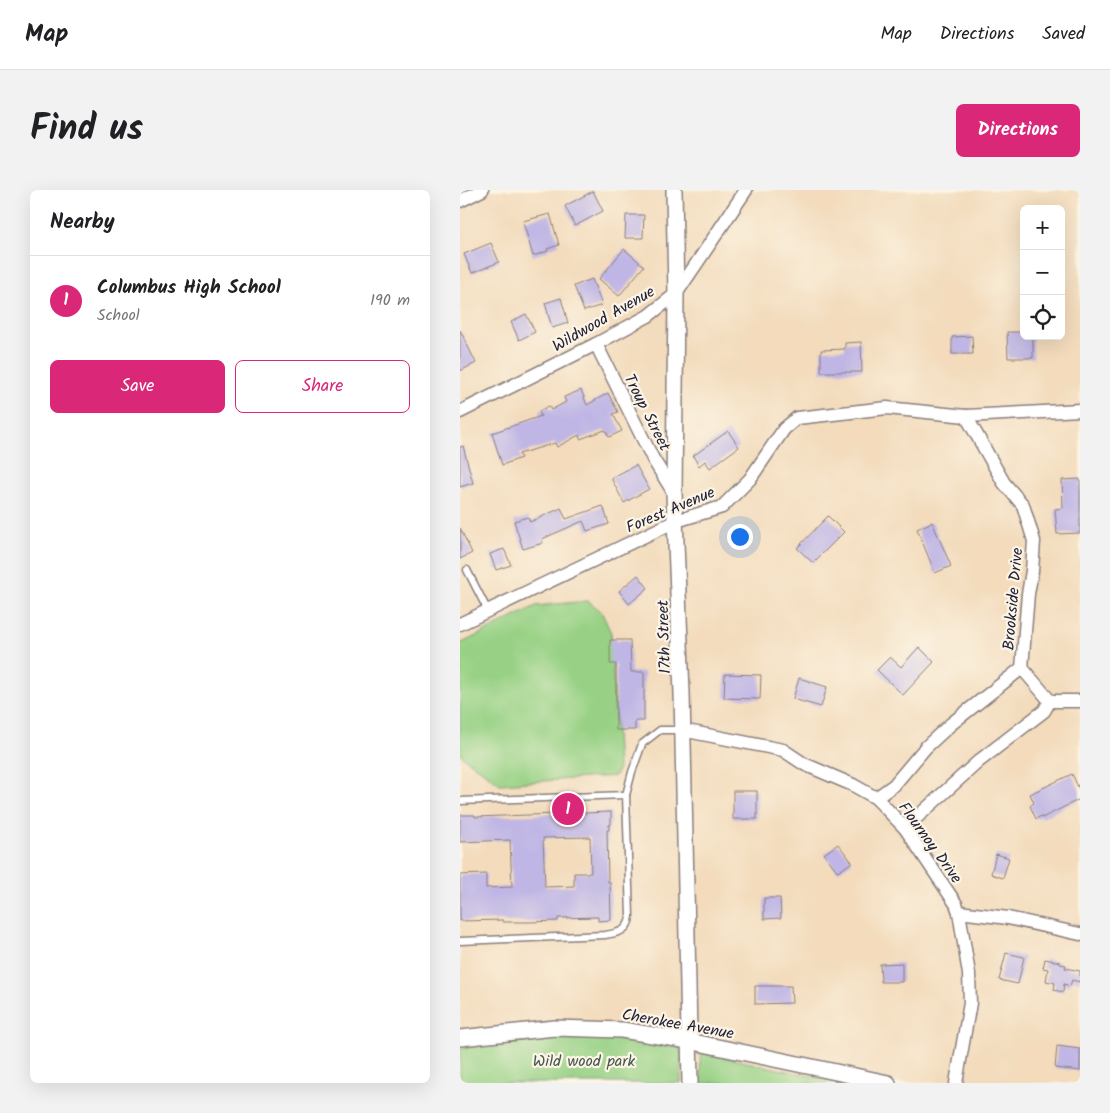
<!DOCTYPE html>
<meta charset="utf-8">
<style>
:root{--surface:#fff;--page:#f2f2f2;--text:#202124;--muted:#757577;--line:#e0e0e0;--accent:#db2777}
body{margin:0;font-family:Kalam,sans-serif;background:var(--page);color:var(--text)}
.controls{position:absolute;right:15px;top:15px;display:grid;overflow:hidden;border-radius:8px;box-shadow:0 5px 20px #0002}
.controls button{width:45px;height:45px;display:grid;place-items:center;padding:0;border:0;border-bottom:1px solid var(--line);background:var(--surface);color:var(--text);font:25px sans-serif}
.you{position:absolute;left:279px;top:346px;width:18px;height:18px;margin:-12px;border:4px solid #fff;border-radius:50%;background:#1a73e8;box-shadow:0 0 0 8px #1a73e833}
.badge{display:grid;place-items:center;width:32px;height:32px;border-radius:50%;background:var(--accent);color:#fff;font-size:16px;font-weight:700}
.pin{position:absolute;translate:-50% -50%;border:2px solid #fff;box-shadow:0 1px 5px #0006}
.list{margin:0;padding:0;list-style:none}
h2{display:flex;justify-content:space-between;align-items:center;height:65px;margin:0;padding:0 20px;font-size:21px}
h2 small{font-size:16px;font-weight:400;color:var(--muted)}
.list li{display:grid;grid-template-columns:32px 1fr auto;gap:15px;align-items:center;box-sizing:border-box;height:90px;padding:0 20px;border-top:1px solid var(--line)}
.list b{display:block;font-size:19px;white-space:nowrap}
.list p{margin:0;font-size:16px;white-space:nowrap;color:var(--muted)}
.list em{font-size:16px;font-style:normal;color:var(--muted)}
.actions{display:flex;gap:10px;padding:15px 20px}
.actions a{flex:1;padding:11px 0;border:1px solid var(--accent);border-radius:8px;text-align:center;font-size:18px;color:var(--accent)}
.actions .main{background:var(--accent);color:#fff}
.icon{flex:none;width:28px;height:28px;fill:none;stroke:currentColor;stroke-width:2;stroke-linecap:round;stroke-linejoin:round}
.map{position:relative;flex:none;width:620px;height:893px;overflow:hidden;border-radius:8px}
header{display:flex;align-items:center;gap:30px;box-sizing:border-box;height:70px;padding:0 25px;background:var(--surface);border-bottom:1px solid var(--line)}
header strong{font-size:24px}
nav{display:flex;gap:28px;margin-inline-start:auto;font-size:18px}
.intro{display:flex;align-items:center;justify-content:space-between;box-sizing:border-box;height:120px;padding:0 30px}
h1{margin:0;font-size:35px}
.button{padding:12px 22px;border-radius:8px;background:var(--accent);color:#fff;font-size:18px;font-weight:700}
main{display:flex;gap:30px;padding:0 30px}
aside{flex:1;background:var(--surface);border-radius:8px;box-shadow:0 5px 20px #0002}
.map>svg:first-child{display:block}
.green{fill:#98d185;stroke:#5d7a60}
.building{fill:#bfb6e5;fill-rule:evenodd}
.lines{fill:none;stroke-linecap:round;stroke-linejoin:round}
.service-casing{stroke:#8a7e7c;stroke-width:9}
.minor-casing{stroke:#8a7e7c;stroke-width:15}
.tertiary-casing{stroke:#8a7e7c;stroke-width:18}
.service{stroke:#fff;stroke-width:6}
.minor{stroke:#fff;stroke-width:12}
.tertiary{stroke:#fff;stroke-width:15}
.labels{text-anchor:middle;stroke-width:4.5;stroke-linejoin:round;paint-order:stroke}
.street-label{font-size:16px;fill:#22223b;stroke:#fcf5e5}
.park-label{font-size:16px;fill:#455751;stroke:#fcf5e5}
</style>
<header>
<strong>Map</strong>
<nav><a>Map</a><a>Directions</a><a>Saved</a></nav>
</header>
<div class="intro"><h1>Find us</h1><a class="button">Directions</a></div>
<main>
<aside>
<h2>Nearby<small></small></h2>
<ul class="list">
<li><span class="badge">1</span><div><b>Columbus High School</b><p>School</p></div><em>190 m</em></li>
</ul>
<div class="actions"><a class="main">Save</a><a>Share</a></div>
</aside>
<div class="map">
<svg width="620" height="893" viewBox="0 0 620 893">
<rect width="100%" height="100%" fill="#fcf5e5"/>
<filter id="ink" filterUnits="userSpaceOnUse"><feTurbulence type="fractalNoise" baseFrequency=".02" numOctaves="2"/><feDisplacementMap in="SourceGraphic" scale="10" xChannelSelector="R" yChannelSelector="G"/><feConvolveMatrix kernelMatrix="1 2 1 2 8 2 1 2 1" color-interpolation-filters="sRGB"/></filter>
<filter id="wash" filterUnits="userSpaceOnUse"><feTurbulence type="fractalNoise" baseFrequency=".0096" numOctaves="4" result="noise"/><feDisplacementMap in="SourceGraphic" scale="20" xChannelSelector="R" yChannelSelector="G"/><feGaussianBlur stdDeviation="1.12" result="paint"/><feColorMatrix in="noise" values="0 0 0 0 0 0 0 0 0 0 0 0 0 0 0 0 0 1.4 0 .05"/><feComposite in="paint" operator="in"/></filter>
<g filter="url(#wash)">
<rect width="100%" height="100%" fill="#f3dbbc"/>
<!-- green -->
<g class="green">
<path d="M128 411 141 421 151 443 158 580 155 586 40 594 3 567 0 562V454L76 416Z"/>
<path d="M134 844 221 858V893H0V859L36 852Z"/>
<path d="M240 862 383 893H241Z"/>
</g>
<g id="blocks">
<!-- building -->
<g class="building">
<path d="M133 1 143 21 115 36 105 16Z"/>
<path d="M90 24 99 55 87 59 88 61 73 66 63 31Z"/>
<path d="M166 25H184L183 48H165Z"/>
<path d="M31 53 39 72 12 83 4 64Z"/>
<path d="M164 59 184 76 159 106 139 89Z"/>
<path d="M132 89 142 115 124 121 114 96Z"/>
<path d="M101 108 108 133 92 138 85 113Z"/>
<path d="M66 124 75 142 59 150 51 132Z"/>
<path d="M0 140 16 173 0 181Z"/>
<path d="M547 142H564V146H573V168H548Z"/>
<path d="M512 146 513 164H492V147Z"/>
<path d="M401 152 402 182H361V160L385 159V153Z"/>
<path d="M121 200 127 215 148 203 158 222 153 224 162 241 149 247 145 240 120 249 119 245 97 257 95 253 59 264 61 268 42 275 32 243 81 226 79 221 89 216 91 220 106 212 104 207Z"/>
<path d="M268 241 279 257 250 278 245 271 239 276 233 266Z"/>
<path d="M3 256 13 293 0 297V257Z"/>
<path d="M176 275 189 299 164 313 151 288Z"/>
<path d="M620 289V343L597 344 595 319 603 318 602 290Z"/>
<path d="M143 316 149 334 127 341 123 331 82 349 83 353 63 359 54 331 68 327 70 332 101 318 106 329Z"/>
<path d="M368 326 384 342 353 373 337 358Z"/>
<path d="M472 332 491 376 475 383 457 339Z"/>
<path d="M0 338 12 363 0 369Z"/>
<path d="M44 359 51 375 36 380 30 364Z"/>
<path d="M178 385 188 398 169 414 159 401Z"/>
<path d="M150 450H170L171 482H184V531H175V540H156V474H150Z"/>
<path d="M459 457 474 472 443 505 417 480 430 467 441 477Z"/>
<path d="M265 484 301 485 300 509 264 508Z"/>
<path d="M339 488 367 497 361 517 333 509Z"/>
<path d="M612 584 620 601V609L582 628 581 626 576 629 570 616 574 613 570 604Z"/>
<rect x="273" y="601" width="24" height="28"/>
<path d="M151 622V634L149 635V640H147L148 692H150L151 730 138 731V727L98 728V731L70 732H43V730L0 731V685L26 684V698L52 697 50 650 0 652V625H15V627ZM130 647 131 683H114V696L85 697 83 648Z"/>
<path d="M378 654 392 672 378 682 364 664Z"/>
<path d="M536 664 549 668 543 688 531 684Z"/>
<path d="M304 708H320L321 728 304 729Z"/>
<path d="M546 763 564 767 558 794 539 790Z"/>
<path d="M585 769 600 772V774L606 775 605 778 620 781V792L612 790 610 796 604 794 603 802 594 800 595 793 586 791 588 779 583 778Z"/>
<path d="M442 773V792H421L420 774Z"/>
<path d="M295 796H331L332 813 295 814Z"/>
<path d="M597 856 620 859V881L595 878Z"/>
</g>
</g>
</g>
<g filter="url(#ink)">
<use href="#blocks" fill-opacity="0" stroke="#8a7e7c" stroke-width="1"/>
<g class="lines">
<defs>
<g id="service">
<path d="M7 380 28 421"/>
<path d="M0 611 166 605"/>
<path d="M0 751 145 745C158 743 169 741 170 726L166 605 172 582 182 554 200 540H222"/>
</g>
<g id="minor">
<path d="M0 11 22 0"/>
<path d="M136 154 193 269 214 303"/>
<path d="M0 222 136 154 188 126 216 104 286 0"/>
<path d="M0 434 216 331 262 317 290 289 324 239 337 228 427 218 506 226 620 220"/>
<path d="M562 478 590 511H620"/>
<path d="M222 540 323 560 344 574 393 595 416 608 445 638 496 714 499 722 509 784 510 813 496 893"/>
<path d="M416 608 434 595 466 557 491 534 562 478 568 404 572 381 574 351 563 315 544 293 506 226"/>
<path d="M445 638 519 571 584 521 590 511"/>
<path d="M499 722 548 728 620 744"/>
</g>
<g id="tertiary">
<path d="M214 0 216 104 214 303 222 503 230 893"/>
<path d="M0 848 95 838 162 840 229 851 428 893"/>
</g>
</defs>
<!-- service casing -->
<use href="#service" class="service-casing"/>
<!-- minor casing -->
<use href="#minor" class="minor-casing"/>
<!-- tertiary casing -->
<use href="#tertiary" class="tertiary-casing"/>
<!-- service -->
<use href="#service" class="service"/>
<!-- minor -->
<use href="#minor" class="minor"/>
<!-- tertiary -->
<use href="#tertiary" class="tertiary"/>
</g>
</g>
<g class="labels">
<!-- street labels -->
<g class="street-label">
<text transform="translate(143 128) rotate(-30)" y="6">Wildwood Avenue</text>
<text transform="translate(188 222) rotate(63)" y="6">Troup Street</text>
<text transform="translate(210 319) rotate(-23)" y="6">Forest Avenue</text>
<text transform="translate(552 409) rotate(-85)" y="6">Brookside Drive</text>
<text transform="translate(203 447) rotate(-92)" y="6">17th Street</text>
<text transform="translate(471 652) rotate(54)" y="6">Flournoy Drive</text>
<text transform="translate(218 833) rotate(10)" y="6">Cherokee Avenue</text>
</g>
<!-- park labels -->
<g class="park-label">
<text x="124" y="876">Wild wood park</text>
</g>
</g>
</svg>
<div class="controls">
<button>+</button>
<button>−</button>
<button><svg class="icon" aria-label="locate" viewBox="0 0 24 24"><circle cx="12" cy="12" r="6"/><path d="M12 2v4M12 18v4M2 12h4M18 12h4"/></svg></button>
</div>
<div class="you"></div>
<div class="pin badge" style="left:108px;top:619px">1</div>
</div>
</main>
